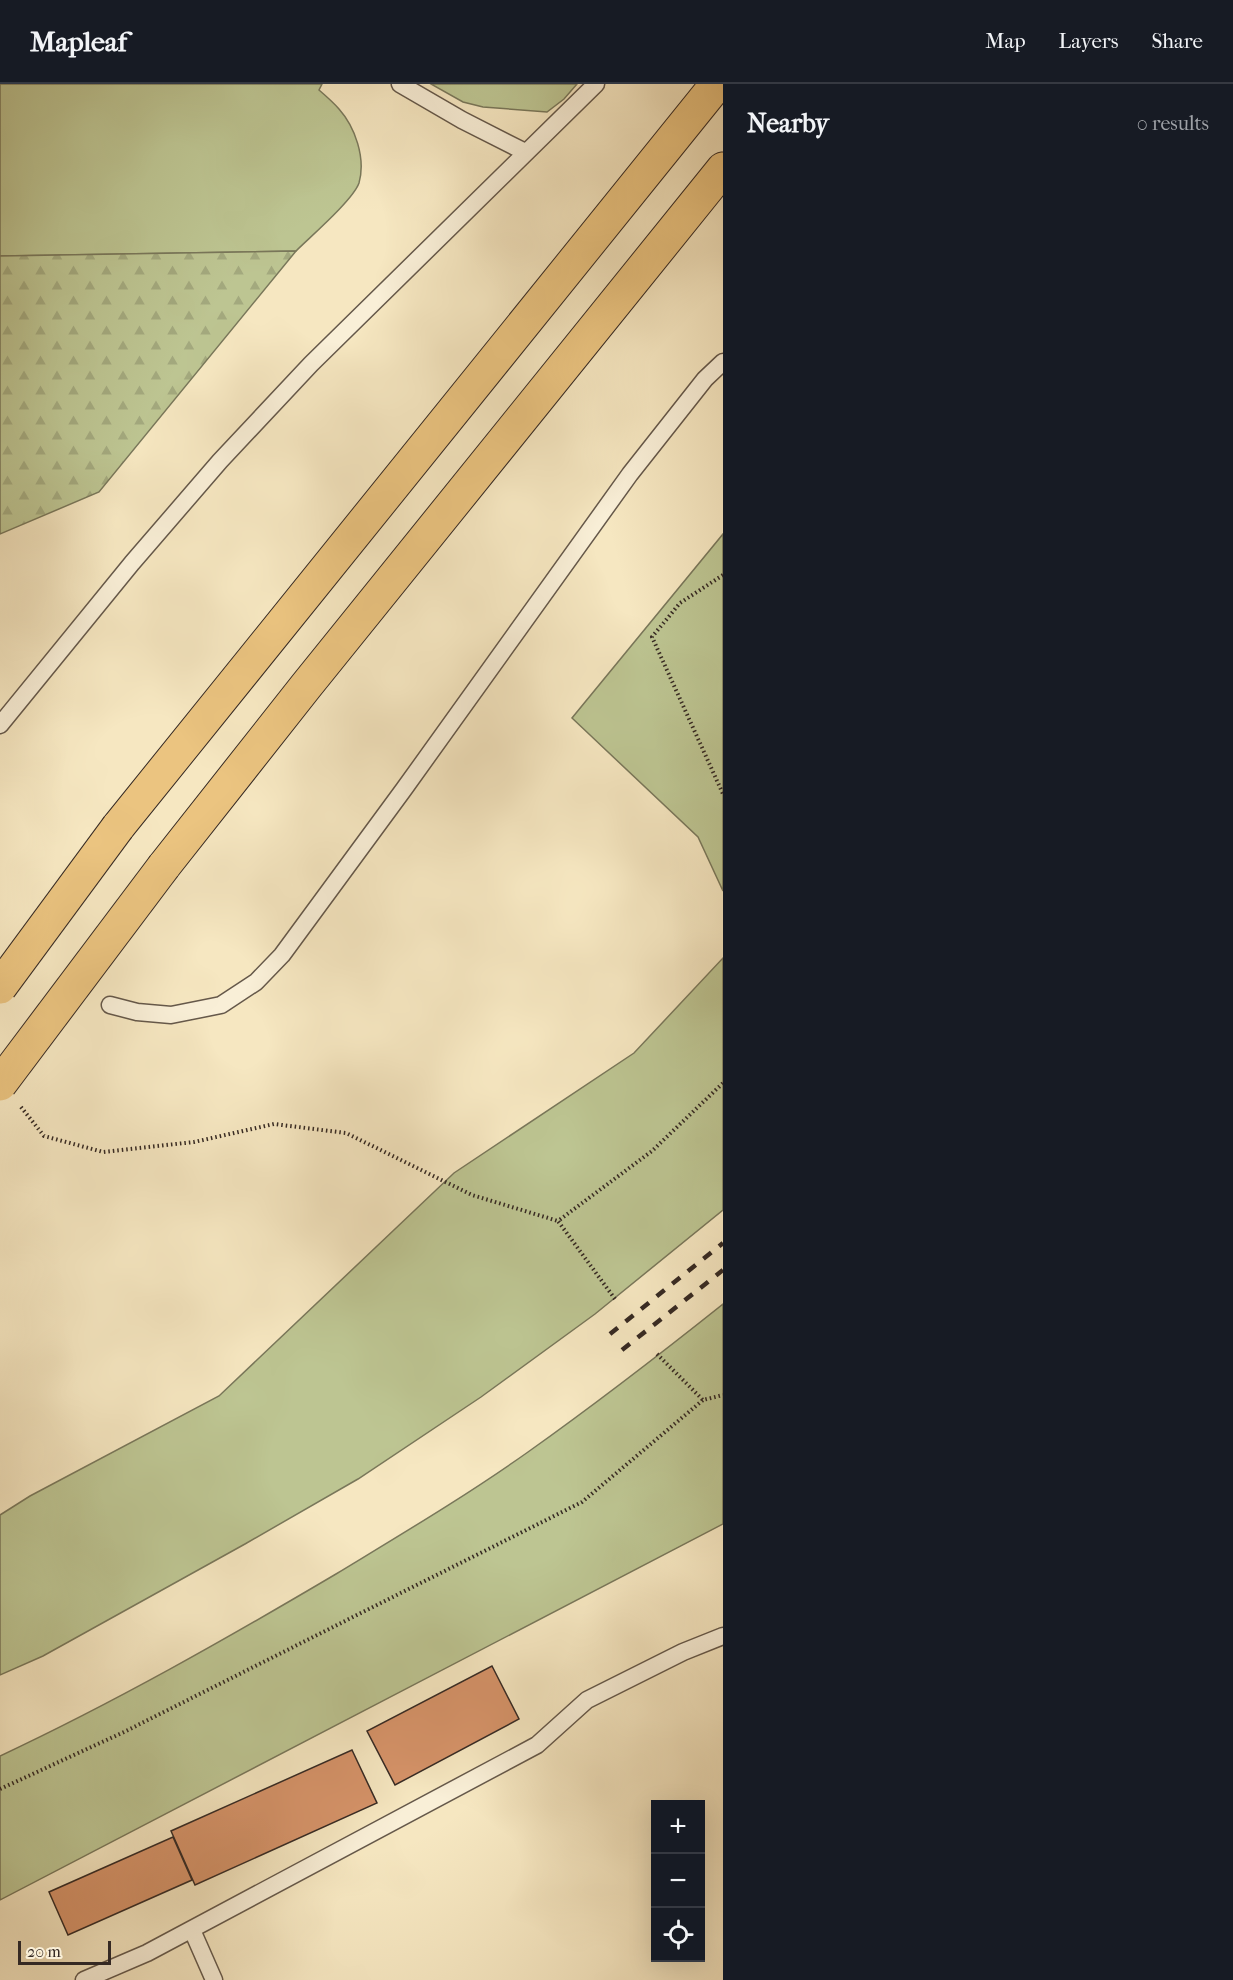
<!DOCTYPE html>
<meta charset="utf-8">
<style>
:root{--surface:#171b24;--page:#242831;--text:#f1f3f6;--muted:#9ea1a6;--line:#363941}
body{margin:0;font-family:"IM FELL French Canon",serif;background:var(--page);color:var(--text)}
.controls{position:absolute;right:18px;bottom:18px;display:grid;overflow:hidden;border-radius:0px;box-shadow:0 6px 24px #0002}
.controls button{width:54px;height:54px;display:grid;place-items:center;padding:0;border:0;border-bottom:2px solid var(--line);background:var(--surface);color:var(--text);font:30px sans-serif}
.scale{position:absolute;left:18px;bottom:15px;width:93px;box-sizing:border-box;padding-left:6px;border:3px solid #352923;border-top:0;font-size:16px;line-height:21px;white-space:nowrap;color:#352923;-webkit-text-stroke:4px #f9efd7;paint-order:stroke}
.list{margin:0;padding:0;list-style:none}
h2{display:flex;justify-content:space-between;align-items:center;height:78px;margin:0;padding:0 24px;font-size:26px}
h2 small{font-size:20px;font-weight:400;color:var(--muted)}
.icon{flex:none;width:33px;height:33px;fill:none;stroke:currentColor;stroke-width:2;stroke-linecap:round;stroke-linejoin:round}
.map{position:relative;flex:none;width:723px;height:1896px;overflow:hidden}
header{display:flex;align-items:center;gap:36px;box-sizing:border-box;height:84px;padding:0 30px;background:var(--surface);border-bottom:2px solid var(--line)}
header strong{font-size:28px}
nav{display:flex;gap:33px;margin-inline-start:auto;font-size:21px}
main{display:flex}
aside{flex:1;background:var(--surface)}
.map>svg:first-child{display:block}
.grass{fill:#bdc592;stroke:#79775a;stroke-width:1.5}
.forest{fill:url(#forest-firs);stroke:#79775a;stroke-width:1.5}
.building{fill:#d69369;stroke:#352923;stroke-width:1.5}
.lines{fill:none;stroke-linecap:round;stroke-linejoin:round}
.lane-casing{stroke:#65584a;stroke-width:19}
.highway-casing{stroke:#352923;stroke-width:35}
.path{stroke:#352923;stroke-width:4;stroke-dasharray:1.5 3;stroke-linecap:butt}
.lane{stroke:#f9efd7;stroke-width:16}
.highway{stroke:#ebc480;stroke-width:33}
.rail{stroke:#352923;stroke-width:4.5;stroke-dasharray:10 10;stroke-linecap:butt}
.highway-bridge-casing{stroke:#352923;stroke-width:35;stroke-linecap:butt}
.highway-bridge{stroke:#ebc480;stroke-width:33}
</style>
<header>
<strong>Mapleaf</strong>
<nav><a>Map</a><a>Layers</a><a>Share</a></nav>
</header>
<main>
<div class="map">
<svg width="723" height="1896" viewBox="0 0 723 1896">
<defs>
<pattern id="forest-firs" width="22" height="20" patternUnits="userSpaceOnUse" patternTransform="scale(1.5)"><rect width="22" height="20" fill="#bdc592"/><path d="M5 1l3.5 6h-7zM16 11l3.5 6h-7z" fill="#a3a97e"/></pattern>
</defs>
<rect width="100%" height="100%" fill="#f6e7c1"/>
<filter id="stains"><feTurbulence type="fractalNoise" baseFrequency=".00333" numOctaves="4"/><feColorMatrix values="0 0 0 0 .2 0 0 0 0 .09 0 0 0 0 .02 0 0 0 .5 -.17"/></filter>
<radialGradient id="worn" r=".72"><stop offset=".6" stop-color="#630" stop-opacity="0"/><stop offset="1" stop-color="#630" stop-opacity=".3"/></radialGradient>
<!-- grass -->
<g class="grass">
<path d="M0 0H322L319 6C326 12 333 18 339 25 355 43 366 74 359 99 353 116 310 153 296 167L0 172Z"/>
<path d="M431 0H577L564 15 547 28 483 23 463 18Z"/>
<path d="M723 450V807L698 753 572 634Z"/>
<path d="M723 874V1126L595 1230 481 1313 358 1395 245 1460 43 1572 0 1591V1431L30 1412 219 1312 454 1089 634 969Z"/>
<path d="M723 1220V1440L0 1816V1672C115 1618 226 1555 336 1490 400 1451 466 1412 528 1368 594 1321 659 1271 723 1220Z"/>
</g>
<!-- forest -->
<path class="forest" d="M296 167 99 408 0 450V172Z"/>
<!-- building -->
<g class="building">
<path d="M492 1582 519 1635 395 1701 367 1647Z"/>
<path d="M352 1666 377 1719 195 1801 171 1747Z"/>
<path d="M173 1753 192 1796 68 1851 49 1808Z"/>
</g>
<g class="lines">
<defs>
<g id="lane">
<path d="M400 0 462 36 525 68"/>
<path d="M0 641 132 479 220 377 311 280 596 0"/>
<path d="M110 921 137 928 171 931 221 921 256 898 282 871 404 705 630 390 705 295 723 278"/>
<path d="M192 1846 214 1896"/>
<path d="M84 1896 147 1869 537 1661 587 1616 683 1568 723 1552"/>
</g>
<g id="highway">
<path d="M118 743 717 0"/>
<path d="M164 782 306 602 723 85"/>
</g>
</defs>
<!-- lane casing -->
<use href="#lane" class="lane-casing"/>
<!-- highway casing -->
<use href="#highway" class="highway-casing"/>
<!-- path -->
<g class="path">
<path d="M723 491 680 519 652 553 723 710"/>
<path d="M21 1023 44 1052 103 1068 194 1058 274 1040 346 1049 472 1111 558 1137"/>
<path d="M615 1215 558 1137 652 1067 723 999"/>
<path d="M657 1270 703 1316 723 1311"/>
<path d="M0 1705 124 1648 582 1418 703 1316"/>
</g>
<!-- lane -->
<use href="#lane" class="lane"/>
<!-- highway -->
<use href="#highway" class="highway"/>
<!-- rail -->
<g class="rail">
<path d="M610 1250 723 1159"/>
<path d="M622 1266 723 1186"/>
</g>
<defs>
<g id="highway-bridge">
<path d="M0 903 118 743"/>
<path d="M0 1000 164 782"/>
</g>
</defs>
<!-- highway-bridge casing -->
<use href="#highway-bridge" class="highway-bridge-casing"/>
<!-- highway-bridge -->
<use href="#highway-bridge" class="highway-bridge"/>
</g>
<rect width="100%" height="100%" filter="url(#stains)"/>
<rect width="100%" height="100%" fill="url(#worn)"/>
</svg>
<div class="controls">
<button>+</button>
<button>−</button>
<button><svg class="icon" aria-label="locate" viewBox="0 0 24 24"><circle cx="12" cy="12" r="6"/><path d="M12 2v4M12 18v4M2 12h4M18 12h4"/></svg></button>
</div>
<div class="scale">20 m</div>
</div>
<aside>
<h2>Nearby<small>0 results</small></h2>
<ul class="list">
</ul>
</aside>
</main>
